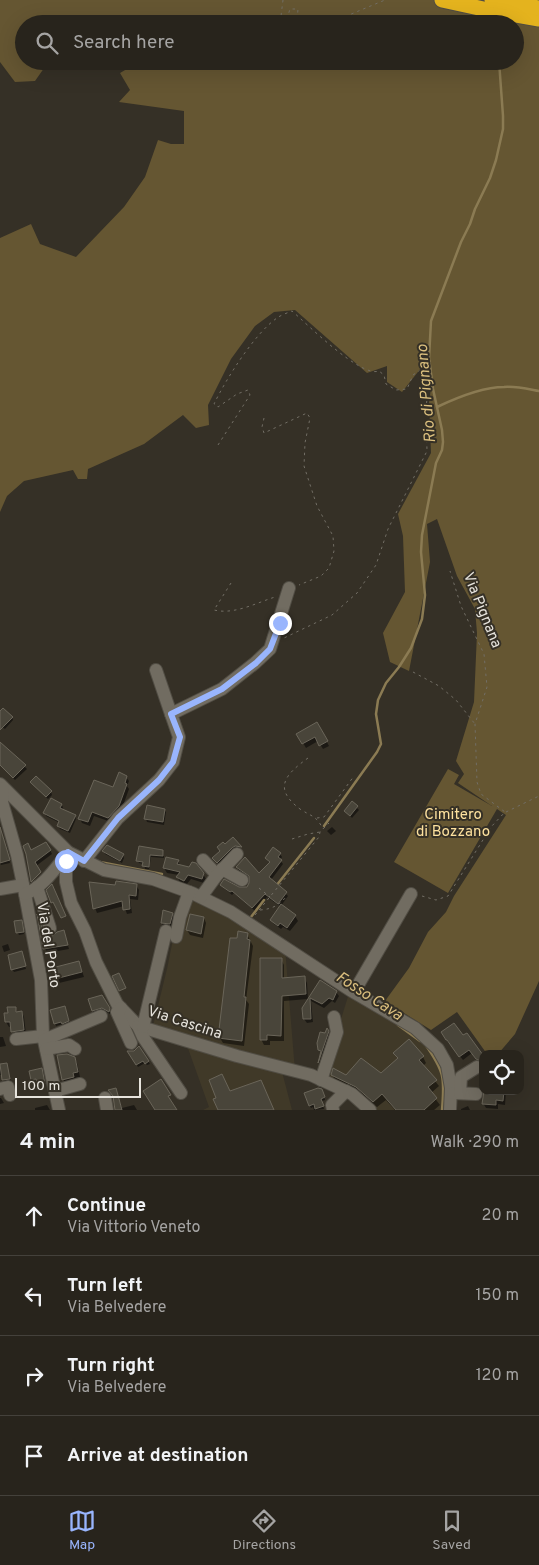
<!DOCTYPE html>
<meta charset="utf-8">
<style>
:root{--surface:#28241c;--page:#302c25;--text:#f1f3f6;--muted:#a5a4a3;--line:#44413b;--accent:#99b5fd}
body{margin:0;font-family:Overpass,sans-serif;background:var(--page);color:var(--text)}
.controls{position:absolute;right:15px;bottom:15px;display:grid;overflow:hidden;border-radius:10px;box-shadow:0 5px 20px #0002}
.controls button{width:45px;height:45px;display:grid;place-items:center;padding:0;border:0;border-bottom:1px solid var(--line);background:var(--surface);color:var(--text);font:25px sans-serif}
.scale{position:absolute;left:15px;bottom:12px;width:126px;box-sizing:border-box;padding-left:5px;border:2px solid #e7e4dd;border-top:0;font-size:14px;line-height:18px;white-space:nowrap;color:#e7e4dd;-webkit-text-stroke:4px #353026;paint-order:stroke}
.stop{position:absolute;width:15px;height:15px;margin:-11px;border:4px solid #99b5fd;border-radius:50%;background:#fff}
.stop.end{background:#99b5fd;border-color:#fff;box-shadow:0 1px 5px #0008}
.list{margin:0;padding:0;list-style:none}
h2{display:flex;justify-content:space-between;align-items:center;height:65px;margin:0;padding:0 20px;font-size:21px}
h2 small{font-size:16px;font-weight:400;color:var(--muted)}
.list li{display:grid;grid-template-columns:32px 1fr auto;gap:15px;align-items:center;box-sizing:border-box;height:80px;padding:0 20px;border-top:1px solid var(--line)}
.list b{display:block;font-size:19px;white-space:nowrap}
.list p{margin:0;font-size:16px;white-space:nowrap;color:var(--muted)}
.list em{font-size:16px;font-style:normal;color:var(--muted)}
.icon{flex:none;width:28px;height:28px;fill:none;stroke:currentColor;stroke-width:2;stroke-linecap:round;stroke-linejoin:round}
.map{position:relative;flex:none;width:539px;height:1110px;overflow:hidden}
.search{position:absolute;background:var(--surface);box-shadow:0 5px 20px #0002;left:15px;right:15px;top:15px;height:55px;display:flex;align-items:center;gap:12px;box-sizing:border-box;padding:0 18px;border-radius:28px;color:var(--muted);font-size:19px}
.sheet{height:385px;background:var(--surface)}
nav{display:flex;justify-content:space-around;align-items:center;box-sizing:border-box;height:70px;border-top:1px solid var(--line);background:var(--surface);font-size:14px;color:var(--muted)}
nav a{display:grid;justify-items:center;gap:2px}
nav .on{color:var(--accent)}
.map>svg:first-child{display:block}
.built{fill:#403928}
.green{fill:#655632}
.shadow{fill:#0007}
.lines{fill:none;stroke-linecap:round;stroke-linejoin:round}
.stream{stroke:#8b7b53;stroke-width:2.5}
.building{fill:#49453a;stroke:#6a6559}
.minor-casing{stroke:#514d44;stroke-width:14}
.highway-casing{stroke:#514d44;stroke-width:17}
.path{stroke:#726e65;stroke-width:1;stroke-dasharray:2.5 4;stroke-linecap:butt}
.minor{stroke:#716c61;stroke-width:12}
.highway{stroke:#e4b31e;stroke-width:15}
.route{stroke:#99b5fd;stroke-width:6}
.labels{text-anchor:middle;stroke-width:4;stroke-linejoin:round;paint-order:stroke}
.street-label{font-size:15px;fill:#e7e4dd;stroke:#353026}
.park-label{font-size:15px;fill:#fde19e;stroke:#353026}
.water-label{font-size:16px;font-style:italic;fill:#dbbf7e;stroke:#353026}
</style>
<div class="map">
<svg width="539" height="1110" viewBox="0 0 539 1110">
<rect width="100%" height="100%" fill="#353026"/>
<!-- built -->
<g class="built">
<path d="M183 890 285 948 295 1071 281 1068 292 1110H203L209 1107 185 1040 152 1030 167 969Z"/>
<path d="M350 990 438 1049 450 1110H370L322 1081Z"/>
</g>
<!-- green -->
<path class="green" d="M0 0H539V981L515 1034 498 1054H487L457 1012 431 1030 385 1001 409 968 428 932 446 912 454 896 506 815 497 809 448 893 394 862 448 769 459 775 454 784 492 806 458 783 464 774 456 761 474 702 477 633 475 609 457 576 437 519 427 524 430 562 409 671 390 662 383 633 405 592 403 536 398 514 431 453 429 403 432 380 425 363 402 392 387 382V366L367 373 295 310 274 312 255 326 231 359 208 405 209 425 196 428 183 415 144 444 88 469 87 479H78L73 470 24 481 7 496 0 512V238L31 224 40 244 76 257 124 207 145 177 158 140 171 144H184V111L119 102 130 90 120 73 132 66 128 61H515V24H24V61H49L35 81 15 82 0 62Z"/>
<!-- shadow -->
<g class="shadow">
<path d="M0 712 12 717 13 720 5 729 2 727 0 729Z"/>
<path d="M317 723 329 746 323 749 318 741 306 748 298 734Z"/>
<path d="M0 744 27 769 15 780 0 765Z"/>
<path d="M126 777 129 781 127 786 129 789 121 811 111 822 94 816 90 826 82 823 80 819Z"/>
<path d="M33 784 51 792 52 795 48 799Z"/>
<path d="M352 803 359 810 352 818 346 811Z"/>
<path d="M61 805 63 807 62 810 75 816 76 819 70 833 60 829 58 826 60 823 46 816 45 813Z"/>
<path d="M164 810 166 812 164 825 147 822 146 819Z"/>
<path d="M332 827 336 831 331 835 327 831Z"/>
<path d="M3 838 10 863 1 865 0 863V839Z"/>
<path d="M233 839 242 851 238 850 220 867 214 858Z"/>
<path d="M140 848 163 851 164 858 151 857 149 869H145L144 864 139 863 138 861Z"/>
<path d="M50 850 52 854 36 866 32 879 31 851Z"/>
<path d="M104 851 123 855 124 858 122 863 105 854Z"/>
<path d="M280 854 282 857 280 860 283 864 271 880 288 896 281 906 295 916 298 921 290 931 283 927 281 929 274 924 272 920 281 907 267 897 255 911 234 893 232 895 224 888 222 885 242 889 250 885 251 878 239 871 237 867 259 875 270 863 266 858Z"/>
<path d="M178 861 180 865 203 874 206 879 204 883 191 879 186 885 180 882 178 878 179 875 167 873 164 868Z"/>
<path d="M136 885 139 890 138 900 130 899 132 913 127 914 124 906 97 913 95 908 116 887Z"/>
<path d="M172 914 174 916 171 927 163 926 162 923Z"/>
<path d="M204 918 206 923 203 938 190 935 187 930Z"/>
<path d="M22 924 24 934 19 935 18 933Z"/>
<path d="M64 932 69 949 47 953 45 948V936L52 937Z"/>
<path d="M247 934 253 946 246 1000 249 1004 244 1046 223 1043 220 1038 238 940Z"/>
<path d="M8 944 10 950 4 952 2 946Z"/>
<path d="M22 953 26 969 14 972 12 969Z"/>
<path d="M281 959 284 965V979L304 977 307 983 308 999 284 1001V1041H270V1045H264L261 1039Z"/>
<path d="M79 962 84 977 59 983 54 969Z"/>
<path d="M320 982 336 992 339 996 335 1003 332 1001 324 1008 311 1001 313 1022 307 1023 304 1019V1008Z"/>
<path d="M101 997 111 1012 110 1014 104 1010 94 1013 93 1011Z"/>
<path d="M15 1008 18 1013 22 1012 24 1017 26 1034 15 1036 12 1026 9 1027 6 1022 5 1014H9Z"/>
<path d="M66 1010 70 1023 64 1026 63 1024 56 1026 55 1023Z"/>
<path d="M327 1030 330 1034 321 1065 319 1063 322 1054 319 1050Z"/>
<path d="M0 1037H3L6 1046 0 1047Z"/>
<path d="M444 1037H463L483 1057V1064L479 1063 472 1053 463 1060Z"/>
<path d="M129 1052 148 1061 150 1064 147 1065 145 1063 138 1067Z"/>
<path d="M395 1053 423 1057 426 1063 423 1066 439 1086 431 1093 440 1105 434 1110H395L386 1100 377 1107 360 1093 336 1081 332 1075 347 1076 381 1074 398 1059Z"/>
<path d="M74 1058 77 1063 80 1077 75 1078 76 1082 66 1084 63 1079Z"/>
<path d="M6 1065 11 1082H5L3 1075H0V1066Z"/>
<path d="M43 1072 46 1086 40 1087 38 1081 34 1082 32 1079Z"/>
<path d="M115 1090 122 1108 134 1105 137 1110H116L114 1098 110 1091Z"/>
<path d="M484 1091H506L505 1105 498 1104V1109L486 1108 483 1103Z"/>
<path d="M323 1093 325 1100 322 1101 324 1109 314 1110 313 1107 311 1108 310 1106Z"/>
<path d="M0 1098H1L4 1103 0 1104Z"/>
<path d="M47 1105 50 1110H35V1108Z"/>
<path d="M468 1106 470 1110H461V1109Z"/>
</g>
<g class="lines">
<!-- stream -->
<g class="stream">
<path d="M498 24V23"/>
<path d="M437 407C458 397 482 387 504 387 516 386 528 389 539 391"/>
<path d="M324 826 377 752 381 744 376 714 378 700 386 683 399 667 411 648 422 619 425 595 421 552 422 535 436 463 442 450 443 442 442 430 433 389 429 358 431 321 461 242 470 224 475 209 490 178 496 160 503 129V116L499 61"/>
<path d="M100 862 162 874"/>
<path d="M276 886 314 838"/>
<path d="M251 917 264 900"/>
<path d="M398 1025 420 1041"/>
<path d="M425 1044C444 1071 445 1077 442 1110"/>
</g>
</g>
<!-- building -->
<g class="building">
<path d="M3 708 13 717 0 730V711Z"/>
<path d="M317 722 328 741 319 746 315 737 302 744 296 734Z"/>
<path d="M0 742 26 765 13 778 0 765Z"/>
<path d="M119 772 127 776 125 783 127 784 119 806 108 818 92 812 88 822 78 819 94 780 113 787Z"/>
<path d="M36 776 52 791 46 797 30 782Z"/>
<path d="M51 798 62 804 60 808 76 815 68 831 57 826 59 821 43 813Z"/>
<path d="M352 801 358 806 350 816 344 811Z"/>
<path d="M147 805 165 809 163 822 144 819Z"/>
<path d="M0 827 10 860 0 863Z"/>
<path d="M233 837 242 847 235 846 232 848 217 863 212 858 220 851 217 847 223 842 225 844Z"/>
<path d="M46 842 51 850 35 862 41 872 31 882 26 854 23 846 28 843 31 850Z"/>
<path d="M107 845 124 854 120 861 102 851Z"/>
<path d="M139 846 163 850V856L150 855 149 867 142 866 143 862 136 861Z"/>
<path d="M273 847 281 853 278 857 282 860 269 877 287 892 278 904 265 894 252 908 232 891 230 892 220 885 224 879 239 887H247L249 883V876L236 867 245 857 259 873 270 862 265 858Z"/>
<path d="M166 857 179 860 177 864 189 867 192 862 196 863 204 873 202 879 188 875 184 881 176 877 180 872 163 868Z"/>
<path d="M116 881 137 884 136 896 129 895 130 909 123 910 122 901 93 909 89 882 115 885Z"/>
<path d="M52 884 66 916 61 918 53 902 51 903 46 890Z"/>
<path d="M281 904 296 915 287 928 280 923 278 926 270 920Z"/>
<path d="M163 910 173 913 170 924 161 923Z"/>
<path d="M37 914 45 935 52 936 57 932 64 930 68 945 43 949Z"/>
<path d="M190 914 204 917 201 934 186 930Z"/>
<path d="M22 920 24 932 16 933 14 921Z"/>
<path d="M238 931 248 933 247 939 250 940 244 997H246L242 1041 218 1038 230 938H237Z"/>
<path d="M22 951 26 966 11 970 8 955Z"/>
<path d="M260 958H282V978L305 976 306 994 282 996 281 1036 267 1035V1040H260Z"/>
<path d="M79 961 82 972 55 979 52 968Z"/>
<path d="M119 973 126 988 119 991 112 976Z"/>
<path d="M320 980 337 991 333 1000 329 998 322 1004 310 998 311 1019H303L302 1008Z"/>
<path d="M102 995 110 1008 109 1012 102 1008 92 1011 88 999Z"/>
<path d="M65 1006 69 1021 62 1024 61 1022 54 1024 50 1010Z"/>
<path d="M7 1007H16V1012L22 1011 24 1030 11 1032 10 1022H5L4 1013H8Z"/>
<path d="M454 1023 463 1035 467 1033 483 1055V1062L476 1059 469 1050 459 1057 447 1040H446L441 1032Z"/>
<path d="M327 1028 329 1031 318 1063 321 1051 318 1050 317 1043 320 1032 325 1033Z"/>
<path d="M409 1039 424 1056 419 1060 437 1080 428 1087 437 1098 424 1110H396L382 1094 373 1102 356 1087 331 1075 333 1068 346 1075 361 1058 381 1073 398 1058 393 1053Z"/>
<path d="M139 1046 149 1061 145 1064 143 1061 136 1065 127 1051H134Z"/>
<path d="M67 1054 75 1057 78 1072 73 1073 74 1077 62 1080 57 1055Z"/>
<path d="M7 1063 10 1079 2 1080 0 1064Z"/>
<path d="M42 1068 45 1084 37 1085 36 1079 31 1080 29 1071Z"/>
<path d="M222 1074 230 1091 261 1080 274 1110H218L213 1099 216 1098 209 1080Z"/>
<path d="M161 1079 171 1095 168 1096 177 1110H155L143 1091Z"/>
<path d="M116 1088 122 1110H115L113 1096 108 1090Z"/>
<path d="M318 1088 322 1089 325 1097 321 1099 324 1106 315 1109 314 1104 309 1106 304 1093Z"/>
<path d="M484 1091H504L503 1101 496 1100V1105L482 1104Z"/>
</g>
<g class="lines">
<defs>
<g id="minor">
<path d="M156 670 171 714"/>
<path d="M0 784 68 852 104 870 153 879 192 893 231 912 350 990 415 1028 438 1049 447 1065 451 1088 450 1110"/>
<path d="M3 788 2 802 17 855 25 894 41 980 43 1036 59 1110"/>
<path d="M68 852 66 861V882L71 903 85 931 96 962 117 1004 138 1026 237 1056 311 1075 352 1094 370 1110"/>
<path d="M203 860 217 875"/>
<path d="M84 861 118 818 159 780 173 762 179 737 171 714 222 689 255 663 270 649 289 588"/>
<path d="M222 869 242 880"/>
<path d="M37 887 50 928"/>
<path d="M0 889 23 885"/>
<path d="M25 894C43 887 55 869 67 854"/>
<path d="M201 897 217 875 237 854"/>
<path d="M176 937 180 917 189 892"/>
<path d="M354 992 411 894"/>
<path d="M121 1008 117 1012 131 1043"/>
<path d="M138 1026 143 1037 181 1093"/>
<path d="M143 1027 166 931"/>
<path d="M16 1039 43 1036"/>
<path d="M44 1040 101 1016"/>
<path d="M46 1049 69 1045 75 1049"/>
<path d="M321 1080 337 1032 334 1017"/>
<path d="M0 1089 8 1087 10 1095"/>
<path d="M55 1091 80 1084"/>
<path d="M453 1093 476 1094"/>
<path d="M460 1093 461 1077 477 1067"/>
<path d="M105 1098 107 1110"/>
<path d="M333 1110 332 1105 346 1091"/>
</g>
<g id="highway">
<path d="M442 0 488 10 539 19"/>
<path d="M492 0 539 8"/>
</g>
</defs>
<!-- minor casing -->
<use href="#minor" class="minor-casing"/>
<!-- highway casing -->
<use href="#highway" class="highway-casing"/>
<!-- path -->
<g class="path">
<path d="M283 0 281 16 283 21 287 19 290 9H298L297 21 295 24"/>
<path d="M305 24 322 17 325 22H332L385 0"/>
<path d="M264 418 262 427 264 433 307 413 310 418 305 443 304 466 317 506 333 536 334 551 329 568 321 576 299 585"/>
<path d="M218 445 250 395 248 390 237 394 218 407 214 404C226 379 255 333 277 318 281 315 287 313 292 311 307 324 361 378 379 371L384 375 386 384 396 390 407 389 413 375 422 369 427 373 429 381 426 408 427 451 388 529 376 565 357 593 332 615 284 638"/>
<path d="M231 583 214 610C234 615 256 603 275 597"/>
<path d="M413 672 439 686 456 700 475 724"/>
<path d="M308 758C286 774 272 788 300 809 312 817 316 815 323 829"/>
<path d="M506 812 539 796"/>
<path d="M317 818 324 817 354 776"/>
<path d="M292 839 308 834 320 832"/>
<path d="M259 888 270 897"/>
<path d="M422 896 436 900 448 896 491 827 505 812 481 794 477 782 475 724 487 687 484 654 461 606 450 571"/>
<path d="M260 910C273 909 279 905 287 896"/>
<path d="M255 915 319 837 320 832 329 823"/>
</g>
<!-- minor -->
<use href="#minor" class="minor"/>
<!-- highway -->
<use href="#highway" class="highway"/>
</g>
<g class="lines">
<!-- route -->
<path class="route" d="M66 861 68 852 84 861 118 818 159 780 173 762 180 737 171 714 222 689 256 663 270 649 280 623"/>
</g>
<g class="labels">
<!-- street labels -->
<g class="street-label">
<text transform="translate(483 610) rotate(68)" y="5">Via Pignana</text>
<text transform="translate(49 945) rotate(81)" y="5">Via del Porto</text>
<text transform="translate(185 1022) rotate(18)" y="5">Via Cascina</text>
</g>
<!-- park labels -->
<g class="park-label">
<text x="453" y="819">Cimitero<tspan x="453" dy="17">di Bozzano</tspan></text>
</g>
<!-- water labels -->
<g class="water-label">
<text transform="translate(425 394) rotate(-95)" y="6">Rio di Pignano</text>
<text transform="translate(370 995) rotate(33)" y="6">Fosso Cava</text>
</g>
</g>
</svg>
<div class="controls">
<button><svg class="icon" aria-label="locate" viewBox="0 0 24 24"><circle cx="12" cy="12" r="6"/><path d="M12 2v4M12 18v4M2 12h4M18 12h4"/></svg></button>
</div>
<div class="scale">100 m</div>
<div class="stop" style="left:66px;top:861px"></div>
<div class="stop end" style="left:280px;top:623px"></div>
<div class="search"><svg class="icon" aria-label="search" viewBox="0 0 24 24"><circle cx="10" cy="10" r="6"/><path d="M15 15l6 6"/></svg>Search here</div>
</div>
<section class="sheet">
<h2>4 min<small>Walk · 290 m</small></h2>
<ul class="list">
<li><svg class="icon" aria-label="ahead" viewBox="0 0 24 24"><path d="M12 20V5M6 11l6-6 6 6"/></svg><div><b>Continue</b><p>Via Vittorio Veneto</p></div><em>20 m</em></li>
<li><svg class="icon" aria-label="left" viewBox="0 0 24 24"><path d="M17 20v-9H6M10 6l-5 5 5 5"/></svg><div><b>Turn left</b><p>Via Belvedere</p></div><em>150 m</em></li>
<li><svg class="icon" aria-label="right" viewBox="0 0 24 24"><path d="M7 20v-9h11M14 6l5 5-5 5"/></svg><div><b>Turn right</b><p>Via Belvedere</p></div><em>120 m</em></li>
<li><svg class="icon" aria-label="arrive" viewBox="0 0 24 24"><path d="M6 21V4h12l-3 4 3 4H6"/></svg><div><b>Arrive at destination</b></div></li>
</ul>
</section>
<nav>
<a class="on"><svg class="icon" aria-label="map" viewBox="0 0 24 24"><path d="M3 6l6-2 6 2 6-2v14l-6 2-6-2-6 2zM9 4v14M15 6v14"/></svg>Map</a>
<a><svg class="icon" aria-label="directions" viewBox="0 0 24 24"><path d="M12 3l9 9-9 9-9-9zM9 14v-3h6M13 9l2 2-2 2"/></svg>Directions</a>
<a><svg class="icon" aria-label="saved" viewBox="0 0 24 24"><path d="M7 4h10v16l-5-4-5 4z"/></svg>Saved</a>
</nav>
